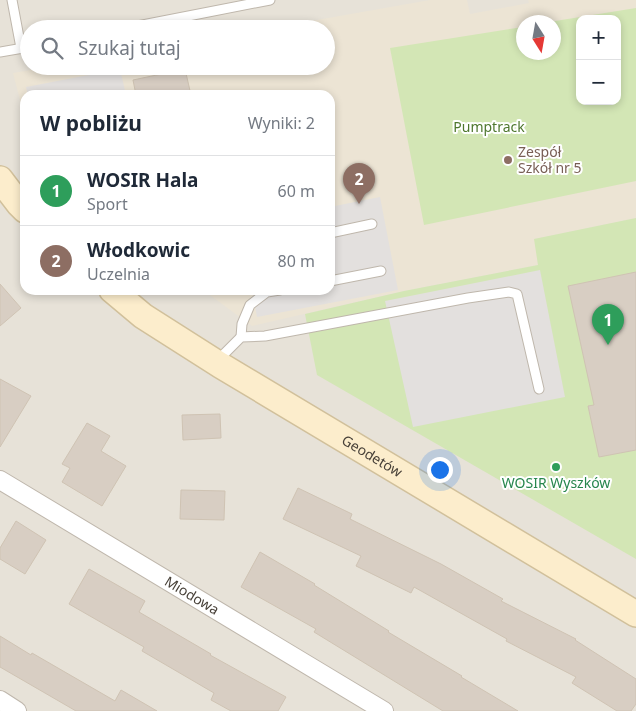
<!DOCTYPE html>
<html lang="pl">
<meta charset="utf-8">
<style>
:root{--surface:#fff;--page:#f2f2f3;--text:#1f2937;--muted:#747a83;--line:#e0e1e3;--accent:#111827}
body{margin:0;font-family:"Noto Sans",sans-serif;background:var(--page);color:var(--text)}
.controls{position:absolute;right:15px;top:15px;display:grid;overflow:hidden;border-radius:10px;box-shadow:0 2px 8px #0003}
.controls button{width:45px;height:45px;display:grid;place-items:center;padding:0;border:0;border-bottom:1px solid var(--line);background:var(--surface);color:var(--text);font:25px sans-serif}
.compass{position:absolute;left:516px;top:15px;width:45px;height:45px;border-radius:50%;background:var(--surface);box-shadow:0 2px 8px #0003;rotate:169deg}
.you{position:absolute;left:439px;top:469px;width:18px;height:18px;margin:-12px;border:4px solid #fff;border-radius:50%;background:#1a73e8;box-shadow:0 0 0 8px #1a73e833}
.badge{display:grid;place-items:center;width:32px;height:32px;border-radius:50%;background:var(--accent);color:#fff;font-size:16px;font-weight:700}
.pin{position:absolute;translate:-50% -41px;filter:drop-shadow(0 1px 2px #0008)}
.pin::after{content:'';position:absolute;top:26px;width:18px;height:15px;background:inherit;clip-path:polygon(0 0,100% 0,50% 100%)}
.list{margin:0;padding:0;list-style:none}
h2{display:flex;justify-content:space-between;align-items:center;height:65px;margin:0;padding:0 20px;font-size:21px}
h2 small{font-size:16px;font-weight:400;color:var(--muted)}
.list li{display:grid;grid-template-columns:32px 1fr auto;gap:15px;align-items:center;box-sizing:border-box;height:70px;padding:0 20px;border-top:1px solid var(--line)}
.list b{display:block;font-size:19px;white-space:nowrap}
.list p{margin:0;font-size:16px;white-space:nowrap;color:var(--muted)}
.list em{font-size:16px;font-style:normal;color:var(--muted)}
.icon{flex:none;width:28px;height:28px;fill:none;stroke:currentColor;stroke-width:2;stroke-linecap:round;stroke-linejoin:round}
.map{position:relative;flex:none;width:636px;height:711px;overflow:hidden}
.search{position:absolute;background:var(--surface);box-shadow:0 2px 8px #0003;left:20px;top:20px;width:315px;height:55px;display:flex;align-items:center;gap:12px;box-sizing:border-box;padding:0 18px;border-radius:28px;color:var(--muted);font-size:19px}
.panel{position:absolute;background:var(--surface);box-shadow:0 2px 8px #0003;left:20px;top:90px;width:315px;height:205px;border-radius:15px}
.map>svg:first-child{display:block}
.residential{fill:#e7e2d8;fill-rule:evenodd}
.education{fill:#ece4d4;fill-rule:evenodd}
.green{fill:#d3e6b5;fill-rule:evenodd}
.parking{fill:#e3e0de}
.building{fill:#d8cec3;stroke:#cfc3b3}
.lines{fill:none;stroke-linecap:round;stroke-linejoin:round}
.lane-casing{stroke:#bfb7ac;stroke-width:11}
.street-casing{stroke:#bfb7ac;stroke-width:20}
.secondary-casing{stroke:#d1c09b;stroke-width:28}
.lane{stroke:#fff;stroke-width:9}
.street{stroke:#fff;stroke-width:18}
.secondary{stroke:#fcedcc;stroke-width:25}
.education-dot{fill:#8d6e63;stroke:#fff;stroke-width:2}
.leisure-dot{fill:#2e9e5b;stroke:#fff;stroke-width:2}
.labels{text-anchor:middle;stroke-width:4;stroke-linejoin:round;paint-order:stroke}
.park-label{font-size:14px;fill:#4e772e;stroke:#fff}
.education-label{font-size:14px;fill:#785e54;stroke:#fff;text-anchor:start}
.street-label{font-size:14px;fill:#474038;stroke:#fff}
.leisure-label{font-size:14px;fill:#27864d;stroke:#fff}
</style>
<div class="map">
<svg width="636" height="711" viewBox="0 0 636 711">
<rect width="100%" height="100%" fill="#f4f0ea"/>
<!-- residential -->
<path class="residential" d="M0 0H636V711H0ZM580 19H617V101H580ZM524 22H554V52H524ZM29 29H326V66H29ZM25 95H330V290H25Z"/>
<!-- education -->
<path class="education" d="M430 0H467L470 14 529 3 528 0H636V218L535 239 538 265 404 291 252 326 203 290H330V95H25V119L13 73 54 66H326V29H266ZM580 19H617V101H580ZM524 22H554V52H524Z"/>
<!-- green -->
<g class="green">
<path d="M636 8V181L424 225 390 48 523 27 524 52H554V22H549ZM580 19H617V101H580Z"/>
<path d="M636 218V559L317 375 305 314 404 291 538 265 534 239Z"/>
</g>
<!-- parking -->
<g class="parking">
<path d="M120 69 126 95H28L26 87Z"/>
<path d="M380 197 398 290 257 317 252 290H330V207Z"/>
<path d="M540 270 565 397 413 427 385 301Z"/>
</g>
<!-- building -->
<g class="building">
<path d="M185 69 191 95H136L133 80Z"/>
<path d="M636 272V450L599 457 588 406 594 405 568 286Z"/>
<path d="M0 284 21 308 0 326Z"/>
<path d="M0 379 31 396 0 447Z"/>
<path d="M220 414 221 438 183 440 182 415Z"/>
<path d="M87 423 110 436 101 451 126 466 102 506 62 482 70 468 62 464Z"/>
<path d="M298 488 352 514 350 519 441 564 503 599 501 601 576 639 575 640 636 679V704L631 711H617L572 683 576 677 506 641 507 639 414 587 411 593 356 566 361 556 283 519Z"/>
<path d="M181 490 225 491 224 520 180 519Z"/>
<path d="M16 521 46 540 25 574 0 559V548Z"/>
<path d="M260 552 315 584 314 585 389 631 388 632 462 676 461 677 518 711H443L314 632 316 629 241 587Z"/>
<path d="M89 569 145 601 139 612 211 654 210 655 286 697 278 711H231L211 700 214 693 142 651 144 647 69 604Z"/>
<path d="M0 636 31 655 32 653 115 701 121 690 157 711H76L0 667Z"/>
</g>
<g class="lines">
<defs>
<g id="lane">
<path d="M12 0 21 48"/>
<path d="M122 29 270 0"/>
<path d="M0 52 29 47"/>
<path d="M330 233 372 224"/>
<path d="M330 281 381 271"/>
<path d="M241 337 242 324 250 305 267 292 280 290"/>
<path d="M216 362 241 337 265 336 468 298 509 292 517 294 539 389"/>
</g>
<g id="street">
<path id="s1" d="M0 480 384 711"/>
<path d="M0 700 17 711"/>
</g>
<g id="secondary">
<path d="M0 179 19 204 25 210"/>
<path id="s2" d="M112 290 143 316 220 365 636 614"/>
</g>
</defs>
<!-- lane casing -->
<use href="#lane" class="lane-casing"/>
<!-- street casing -->
<use href="#street" class="street-casing"/>
<!-- secondary casing -->
<use href="#secondary" class="secondary-casing"/>
<!-- lane -->
<use href="#lane" class="lane"/>
<!-- street -->
<use href="#street" class="street"/>
<!-- secondary -->
<use href="#secondary" class="secondary"/>
</g>
<!-- markers -->
<circle class="education-dot" cx="508" cy="160" r="5"/>
<circle class="leisure-dot" cx="556" cy="467" r="5"/>
<g class="labels">
<!-- park labels -->
<g class="park-label">
<text x="489" y="132">Pumptrack</text>
</g>
<!-- education labels -->
<g class="education-label">
<text x="518" y="157">Zespół<tspan x="518" dy="16">Szkół nr 5</tspan></text>
</g>
<!-- street labels -->
<g class="street-label">
<text dy="5" stroke="none"><textPath href="#s2" startOffset="309">Geodetów</textPath></text>
<text dy="5" stroke="none"><textPath href="#s1" startOffset="224">Miodowa</textPath></text>
</g>
<!-- leisure labels -->
<g class="leisure-label">
<text x="556" y="488">WOSIR Wyszków</text>
</g>
</g>
</svg>
<div class="controls">
<button>+</button>
<button>−</button>
</div>
<svg class="compass" viewBox="-18 -18 36 36"><path d="M0-13l5 13h-10z" fill="#e53935"/><path d="M0 13l5-13h-10z" fill="#747a83"/></svg>
<div class="you"></div>
<div class="pin badge" style="left:608px;top:345px;background:#2e9e5b">1</div>
<div class="pin badge" style="left:359px;top:204px;background:#8d6e63">2</div>
<div class="search"><svg class="icon" aria-label="search" viewBox="0 0 24 24"><circle cx="10" cy="10" r="6"/><path d="M15 15l6 6"/></svg>Szukaj tutaj</div>
<section class="panel">
<h2>W pobliżu<small>Wyniki: 2</small></h2>
<ul class="list">
<li><span class="badge" style="background:#2e9e5b">1</span><div><b>WOSIR Hala</b><p>Sport</p></div><em>60 m</em></li>
<li><span class="badge" style="background:#8d6e63">2</span><div><b>Włodkowic</b><p>Uczelnia</p></div><em>80 m</em></li>
</ul>
</section>
</div>
